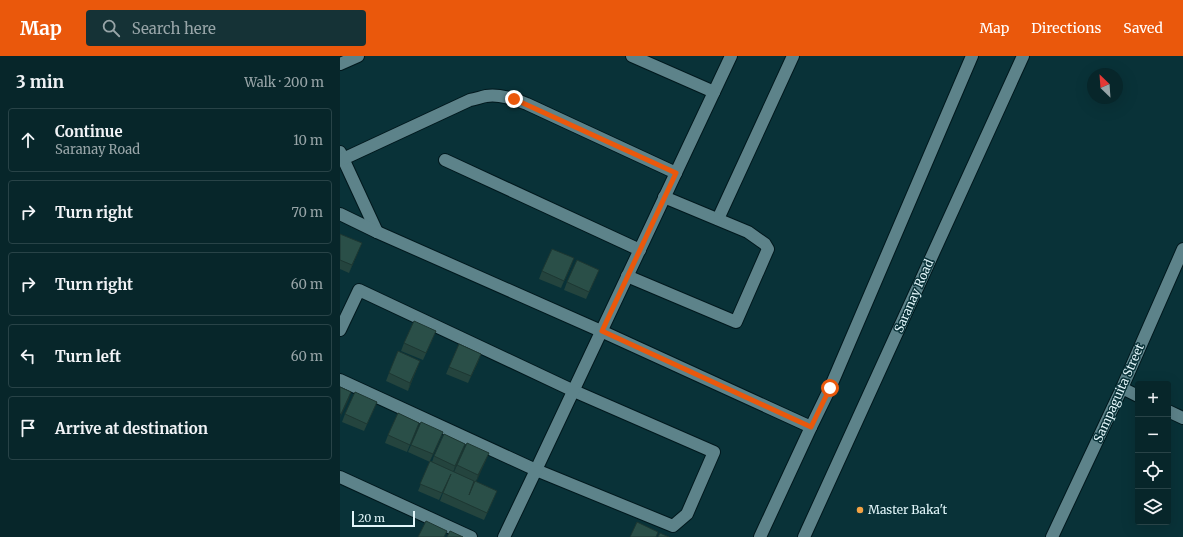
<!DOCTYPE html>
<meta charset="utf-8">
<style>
:root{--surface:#07262a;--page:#153236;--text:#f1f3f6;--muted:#98a5a8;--line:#284347;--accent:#ea580c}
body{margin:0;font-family:Merriweather,serif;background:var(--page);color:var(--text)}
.controls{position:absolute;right:12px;bottom:12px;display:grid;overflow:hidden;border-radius:4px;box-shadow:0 4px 16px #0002}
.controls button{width:36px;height:36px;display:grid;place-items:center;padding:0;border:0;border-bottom:1px solid var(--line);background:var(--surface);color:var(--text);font:20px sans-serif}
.compass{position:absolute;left:747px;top:12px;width:36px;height:36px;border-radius:50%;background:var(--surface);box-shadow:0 4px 16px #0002;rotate:335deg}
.scale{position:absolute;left:12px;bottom:10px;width:63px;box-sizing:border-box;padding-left:4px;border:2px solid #e2f6fa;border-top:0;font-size:11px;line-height:14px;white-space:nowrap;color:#e2f6fa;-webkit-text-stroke:3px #093238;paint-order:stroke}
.stop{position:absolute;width:12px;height:12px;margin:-9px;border:3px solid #ea580c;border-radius:50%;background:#fff}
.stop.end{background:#ea580c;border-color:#fff;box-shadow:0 1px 4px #0008}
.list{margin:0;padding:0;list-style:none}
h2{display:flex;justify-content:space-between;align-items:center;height:52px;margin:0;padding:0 16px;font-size:17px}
h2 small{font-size:13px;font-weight:400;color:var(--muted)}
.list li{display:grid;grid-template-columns:26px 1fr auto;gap:12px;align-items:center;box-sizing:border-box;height:64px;margin:0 8px 8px;padding:0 8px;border:1px solid var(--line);border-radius:4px}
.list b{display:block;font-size:15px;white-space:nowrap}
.list p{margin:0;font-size:13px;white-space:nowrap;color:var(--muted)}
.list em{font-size:13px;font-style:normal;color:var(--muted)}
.icon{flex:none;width:22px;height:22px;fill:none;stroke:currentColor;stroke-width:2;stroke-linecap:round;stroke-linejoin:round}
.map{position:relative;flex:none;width:843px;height:481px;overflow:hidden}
header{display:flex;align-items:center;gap:24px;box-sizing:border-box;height:56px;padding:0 20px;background:var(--accent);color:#fff}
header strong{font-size:19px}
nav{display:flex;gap:22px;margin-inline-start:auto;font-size:14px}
.search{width:280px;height:36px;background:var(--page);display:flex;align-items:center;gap:10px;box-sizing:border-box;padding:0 14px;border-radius:4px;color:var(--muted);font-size:15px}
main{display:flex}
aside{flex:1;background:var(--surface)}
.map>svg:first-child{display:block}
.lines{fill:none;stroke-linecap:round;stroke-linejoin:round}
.minor-casing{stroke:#00181d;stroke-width:14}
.minor{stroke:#5d838a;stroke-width:12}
.wall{fill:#24443e}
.shaded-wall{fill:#1d3732}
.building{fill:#2a4f48;stroke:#1d3732}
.route{stroke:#ea580c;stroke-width:5}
.poi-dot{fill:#f4a344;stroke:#093238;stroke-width:1.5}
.labels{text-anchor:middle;stroke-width:3;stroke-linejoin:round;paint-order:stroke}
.street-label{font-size:12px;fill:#e2f6fa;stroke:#093238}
.poi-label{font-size:12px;fill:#e2f6fa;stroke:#093238;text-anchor:start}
</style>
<header>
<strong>Map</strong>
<div class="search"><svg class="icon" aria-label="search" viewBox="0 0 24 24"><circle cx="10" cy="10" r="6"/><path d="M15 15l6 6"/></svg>Search here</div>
<nav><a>Map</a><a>Directions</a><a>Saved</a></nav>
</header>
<main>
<aside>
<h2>3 min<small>Walk · 200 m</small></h2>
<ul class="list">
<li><svg class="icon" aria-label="ahead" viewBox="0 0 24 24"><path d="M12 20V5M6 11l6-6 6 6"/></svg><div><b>Continue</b><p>Saranay Road</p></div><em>10 m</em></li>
<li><svg class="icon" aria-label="right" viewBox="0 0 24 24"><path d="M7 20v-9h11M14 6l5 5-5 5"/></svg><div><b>Turn right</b></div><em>70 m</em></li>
<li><svg class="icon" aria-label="right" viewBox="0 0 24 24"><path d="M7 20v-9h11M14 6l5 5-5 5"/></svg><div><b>Turn right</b></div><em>60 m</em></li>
<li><svg class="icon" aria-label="left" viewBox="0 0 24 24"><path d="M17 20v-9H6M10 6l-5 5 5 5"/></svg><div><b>Turn left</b></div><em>60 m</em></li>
<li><svg class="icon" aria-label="arrive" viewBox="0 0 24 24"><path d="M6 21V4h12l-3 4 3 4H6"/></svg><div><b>Arrive at destination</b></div></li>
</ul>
</aside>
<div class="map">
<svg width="843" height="481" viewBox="0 0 843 481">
<rect width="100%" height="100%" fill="#093238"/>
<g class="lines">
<defs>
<g id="minor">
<path d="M292 0 374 36"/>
<path d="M0 8 18 0"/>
<path d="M0 96 37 176"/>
<path d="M3 103 130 44C136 43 141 41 146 40 160 38 174 43 187 48L336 117"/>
<path d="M105 104 300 194"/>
<path d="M0 158 37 176 261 275 471 371"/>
<path d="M378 163 453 0"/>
<path d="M287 220 396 266 428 193 425 188 408 176 324 141"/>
<path d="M0 274 19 234 234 335 374 396 347 458 333 470 196 414 0 324"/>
<path d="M782 332 798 340"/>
<path d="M828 355 843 362"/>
<path d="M0 421 131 481"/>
<path d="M164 481 196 414 391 0"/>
<path d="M420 481 471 371 490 332 632 0"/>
<path d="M464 481 683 0"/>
<path d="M712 481 782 332 843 193"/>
</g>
</defs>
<!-- minor casing -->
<use href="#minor" class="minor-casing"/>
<!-- minor -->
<use href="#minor" class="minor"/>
</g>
<!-- wall -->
<g class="wall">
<path d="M0 178 19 194 9 217 0 213Z"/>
<path d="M231 210 221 232 199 223 202 215Z"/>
<path d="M256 221 246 243 224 234 227 226Z"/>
<path d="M96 275 83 304 61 295 64 287Z"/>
<path d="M141 298 138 306 128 327 106 318 109 311Z"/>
<path d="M80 305 68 335 46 325 49 317Z"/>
<path d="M37 346 24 375 2 366 5 358Z"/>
<path d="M79 367 67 396 45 387 48 379Z"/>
<path d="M103 376 90 405 92 406 94 400 125 388 113 416H114L117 409 146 404 136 425 154 442 144 464 100 445 106 429 99 444 78 435 90 406 68 396 71 389Z"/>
</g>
<!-- shaded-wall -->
<g class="shaded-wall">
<path d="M22 187 19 194 9 217 12 209Z"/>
<path d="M234 202 231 210 221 232 224 225Z"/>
<path d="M141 298 138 306 128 327 131 320Z"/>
<path d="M80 305 77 312 68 335 70 327Z"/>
<path d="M11 336 9 343 0 362 1 358Z"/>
<path d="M79 367 77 374 67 396 70 389Z"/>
<path d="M103 376 100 384 90 406 93 398Z"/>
<path d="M125 388 123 395 113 418 115 410Z"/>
<path d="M149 397 146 404 136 427 138 419Z"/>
</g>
<!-- building -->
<g class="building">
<path d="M0 178 22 187 12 209 0 204Z"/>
<path d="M212 193 234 202 224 225 202 215Z"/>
<path d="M237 204 259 214 249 236 227 226Z"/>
<path d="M74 265 96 275 86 297 64 287Z"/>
<path d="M119 288 141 298 131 320 109 311Z"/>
<path d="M58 295 80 305 70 327 49 317Z"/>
<path d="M0 331 11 336 1 358 0 357Z"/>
<path d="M15 336 37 346 27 368 5 358Z"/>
<path d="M58 357 79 367 70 389 48 379Z"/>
<path d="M81 366 103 376 93 398 71 389Z"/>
<path d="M104 378 125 388 115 410 94 400Z"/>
<path d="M127 387 149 397 138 419 117 409Z"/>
<path d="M90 405 134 425 129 439 135 425 157 435 147 457 103 437 111 418 102 437 80 428Z"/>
<path d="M86 465 107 475 104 481H78Z"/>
<path d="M297 466 318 476 316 481H290Z"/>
<path d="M110 475 123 481H107Z"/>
<path d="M320 477 329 481H318Z"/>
</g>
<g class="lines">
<!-- route -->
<path class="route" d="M174 43 336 117 262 275 471 371 490 332"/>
</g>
<!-- markers -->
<circle class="poi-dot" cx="520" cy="454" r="4"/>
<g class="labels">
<!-- street labels -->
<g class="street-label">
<text transform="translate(574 240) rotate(-66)" y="4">Saranay Road</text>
<text transform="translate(779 337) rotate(-66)" y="4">Sampaguita Street</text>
</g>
<!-- poi labels -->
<g class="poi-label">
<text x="528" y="458">Master Baka't</text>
</g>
</g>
</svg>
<div class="controls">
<button>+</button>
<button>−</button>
<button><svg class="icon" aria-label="locate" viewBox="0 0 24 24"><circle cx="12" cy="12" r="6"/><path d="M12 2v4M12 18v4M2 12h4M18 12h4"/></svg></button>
<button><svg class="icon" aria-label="layers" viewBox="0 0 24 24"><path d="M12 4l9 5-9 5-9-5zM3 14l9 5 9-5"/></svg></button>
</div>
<svg class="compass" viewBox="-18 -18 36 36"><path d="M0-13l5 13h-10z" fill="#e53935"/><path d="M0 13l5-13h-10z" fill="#98a5a8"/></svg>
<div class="scale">20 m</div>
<div class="stop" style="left:490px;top:332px"></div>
<div class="stop end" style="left:174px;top:43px"></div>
</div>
</main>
